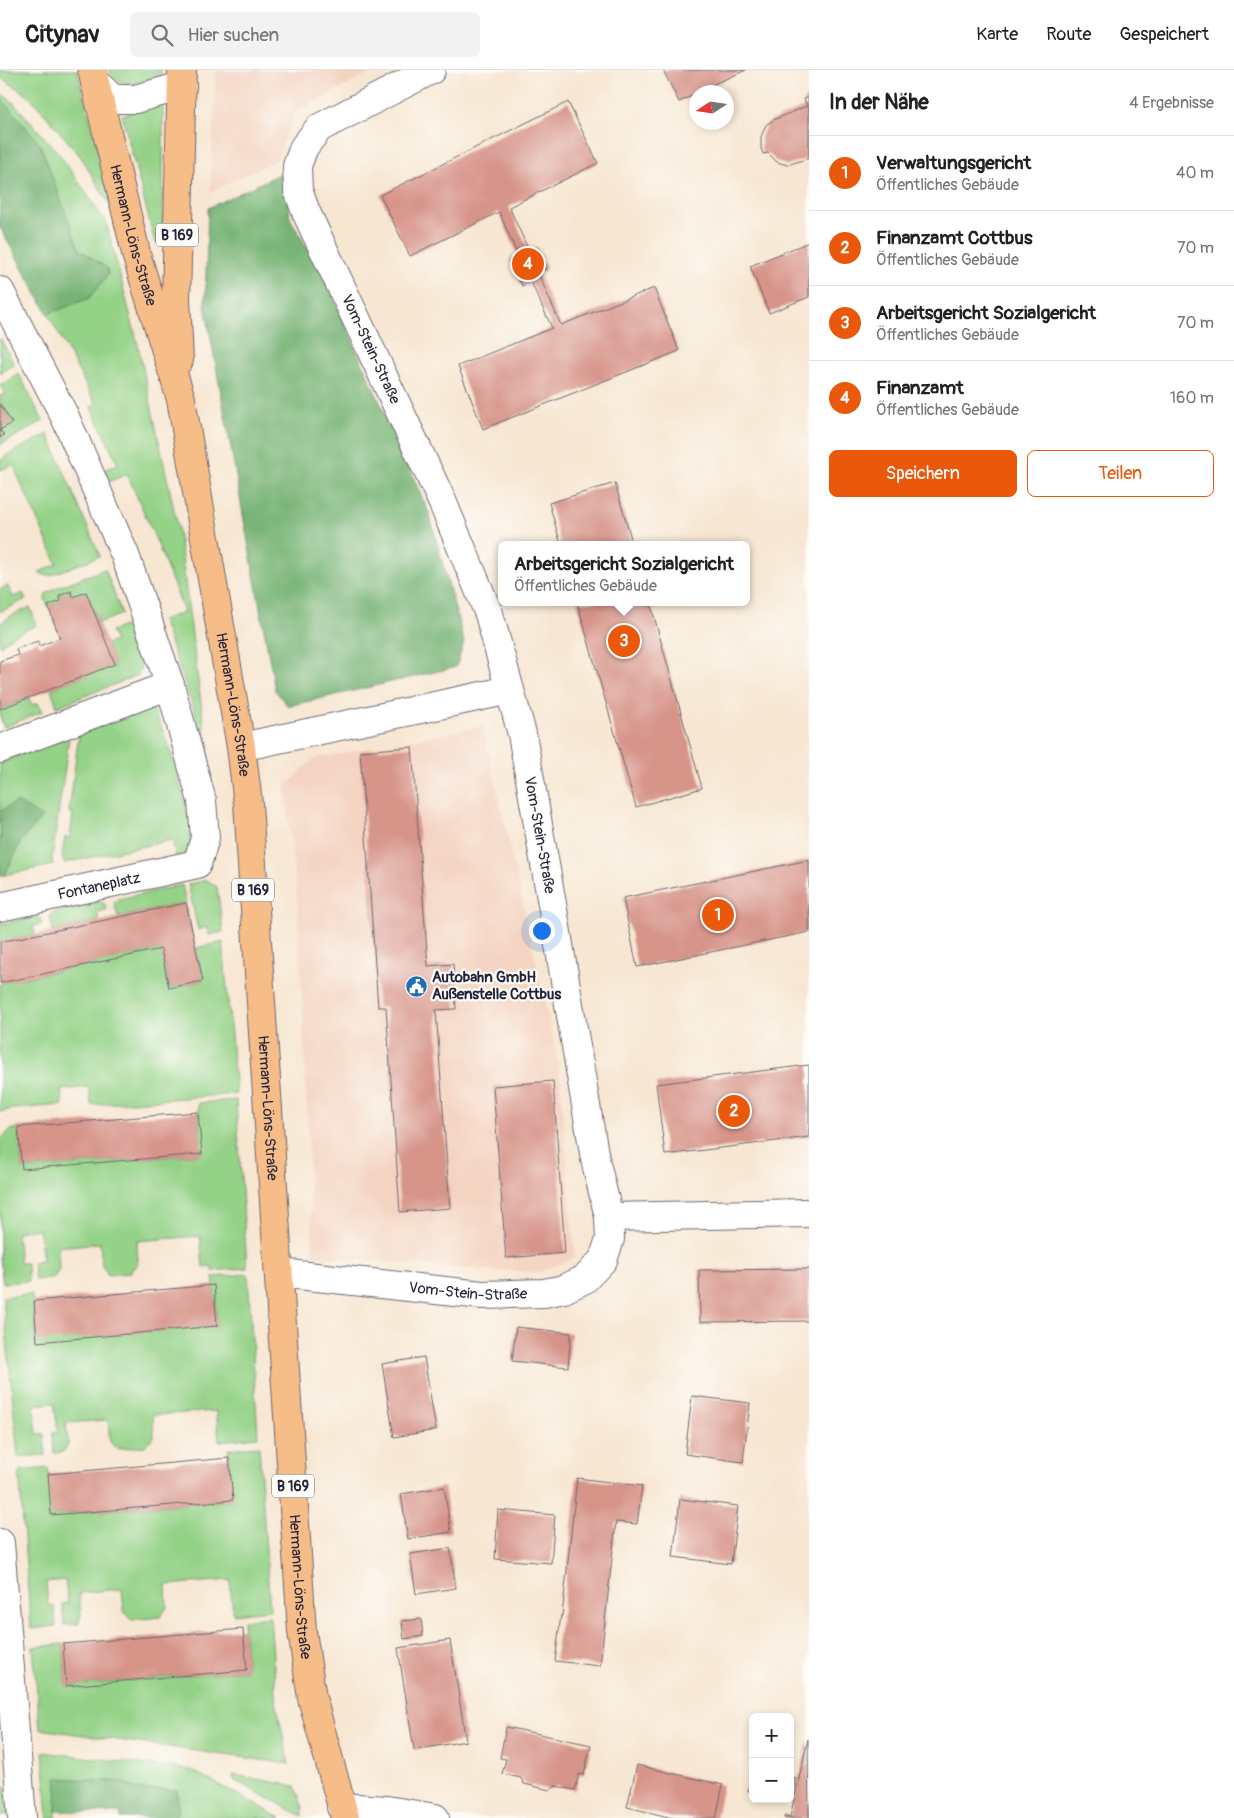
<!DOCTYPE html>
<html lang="de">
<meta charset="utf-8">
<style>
:root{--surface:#fff;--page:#f2f2f2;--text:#202124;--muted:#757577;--line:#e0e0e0;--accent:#ea580c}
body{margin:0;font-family:Pangolin,sans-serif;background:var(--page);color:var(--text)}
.controls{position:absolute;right:15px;bottom:15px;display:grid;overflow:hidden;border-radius:8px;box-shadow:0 2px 8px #0003}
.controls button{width:45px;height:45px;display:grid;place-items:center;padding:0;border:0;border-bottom:1px solid var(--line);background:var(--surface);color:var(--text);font:25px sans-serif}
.compass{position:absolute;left:689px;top:15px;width:45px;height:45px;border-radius:50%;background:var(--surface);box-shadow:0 2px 8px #0003;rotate:258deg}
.you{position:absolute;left:541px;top:860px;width:18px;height:18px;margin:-12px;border:4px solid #fff;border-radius:50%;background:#1a73e8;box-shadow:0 0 0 8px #1a73e833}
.badge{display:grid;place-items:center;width:32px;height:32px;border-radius:50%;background:var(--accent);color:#fff;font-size:16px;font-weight:700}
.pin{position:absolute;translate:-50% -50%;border:2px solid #fff;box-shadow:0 1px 5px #0006}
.popup{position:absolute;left:498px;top:471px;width:252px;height:65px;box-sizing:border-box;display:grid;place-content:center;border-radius:8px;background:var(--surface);filter:drop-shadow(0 1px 4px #0005);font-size:16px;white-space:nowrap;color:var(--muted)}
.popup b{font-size:19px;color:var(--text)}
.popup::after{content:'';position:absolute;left:50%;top:100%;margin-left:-10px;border:10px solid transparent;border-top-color:var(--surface)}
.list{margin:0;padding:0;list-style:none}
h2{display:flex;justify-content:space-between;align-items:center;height:65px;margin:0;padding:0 20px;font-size:21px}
h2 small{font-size:16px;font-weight:400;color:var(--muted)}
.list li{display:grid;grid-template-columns:32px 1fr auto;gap:15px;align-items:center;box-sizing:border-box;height:75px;padding:0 20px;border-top:1px solid var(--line)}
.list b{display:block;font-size:19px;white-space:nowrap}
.list p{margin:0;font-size:16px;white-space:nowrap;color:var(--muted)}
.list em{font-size:16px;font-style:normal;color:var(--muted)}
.actions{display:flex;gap:10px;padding:15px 20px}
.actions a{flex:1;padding:11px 0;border:1px solid var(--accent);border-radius:8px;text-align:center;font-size:18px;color:var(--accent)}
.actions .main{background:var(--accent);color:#fff}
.icon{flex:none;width:28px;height:28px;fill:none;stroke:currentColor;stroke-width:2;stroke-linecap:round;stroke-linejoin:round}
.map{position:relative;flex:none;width:809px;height:1748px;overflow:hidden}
header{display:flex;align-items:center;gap:30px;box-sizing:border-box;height:70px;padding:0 25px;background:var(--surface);border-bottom:1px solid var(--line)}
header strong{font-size:24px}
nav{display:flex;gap:28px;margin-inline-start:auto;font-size:18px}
.search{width:350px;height:45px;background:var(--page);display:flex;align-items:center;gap:12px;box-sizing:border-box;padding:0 18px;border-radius:8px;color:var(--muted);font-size:19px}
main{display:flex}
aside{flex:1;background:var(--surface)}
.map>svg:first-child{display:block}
.built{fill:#f4d3c0}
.green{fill:#94d287;stroke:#5b7a61}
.forest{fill:#77b474;stroke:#4c6b58}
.building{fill:#d79489}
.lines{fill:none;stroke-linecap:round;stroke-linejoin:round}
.minor-casing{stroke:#6d6770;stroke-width:30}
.major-casing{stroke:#6d6770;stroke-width:30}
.minor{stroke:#fff;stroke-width:28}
.major{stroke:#f7bd88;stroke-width:28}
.labels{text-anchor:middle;stroke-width:4.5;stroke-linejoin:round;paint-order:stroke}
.shield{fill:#fdfcf7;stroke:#646373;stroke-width:1}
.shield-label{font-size:14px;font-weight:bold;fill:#22223b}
.street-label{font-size:15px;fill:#22223b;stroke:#fdfcf7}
.poi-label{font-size:15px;font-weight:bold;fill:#22223b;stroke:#fdfcf7;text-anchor:start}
</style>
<header>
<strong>Citynav</strong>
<div class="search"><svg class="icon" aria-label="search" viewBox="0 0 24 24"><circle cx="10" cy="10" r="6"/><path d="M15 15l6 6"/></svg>Hier suchen</div>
<nav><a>Karte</a><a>Route</a><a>Gespeichert</a></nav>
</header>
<main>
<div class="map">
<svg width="809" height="1748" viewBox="0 0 809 1748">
<rect width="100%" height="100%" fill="#fdfcf7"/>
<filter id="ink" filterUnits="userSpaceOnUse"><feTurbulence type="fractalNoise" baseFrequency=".02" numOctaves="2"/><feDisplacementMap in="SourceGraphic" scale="10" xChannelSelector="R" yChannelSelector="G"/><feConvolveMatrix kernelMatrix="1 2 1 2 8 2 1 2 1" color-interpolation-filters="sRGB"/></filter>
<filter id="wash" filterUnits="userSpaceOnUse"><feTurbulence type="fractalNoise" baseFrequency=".0096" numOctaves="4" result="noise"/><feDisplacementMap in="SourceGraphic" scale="20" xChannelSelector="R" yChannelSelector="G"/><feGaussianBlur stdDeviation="1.12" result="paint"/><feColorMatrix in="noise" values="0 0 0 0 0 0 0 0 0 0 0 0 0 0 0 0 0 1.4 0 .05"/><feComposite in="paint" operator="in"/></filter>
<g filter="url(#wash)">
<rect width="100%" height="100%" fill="#f7e6d1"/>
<!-- built -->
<g class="built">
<path d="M216 0H376L296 42 276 90 210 122Z"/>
<path d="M483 656 558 991 575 1188 540 1202 478 1200 313 1186 298 838 285 717 313 689Z"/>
</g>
<!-- green -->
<g class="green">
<path d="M0 0H77L115 144 81 87 30 27 0 7Z"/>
<path d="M109 0H161L162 5C141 11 122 23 109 0Z"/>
<path d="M0 23 13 32 60 85 106 152 138 275 178 458 213 724 195 642 162 550 184 542 157 472 127 404 106 413 101 401 118 394 91 337 96 334 26 202 0 157Z"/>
<path d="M163 35V171L155 173 122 45Z"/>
<path d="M0 268 14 294 0 303Z"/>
<path d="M19 304 43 351 0 375V360L12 352 0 334V326L5 323 0 316Z"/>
<path d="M48 364 100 486 51 505H43L39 502 57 494 13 395 0 400V391L5 386Z"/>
<path d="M105 499 122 544 99 553 86 522 73 527 71 522 60 525 61 531 48 536 45 529 46 524 55 518Z"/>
<path d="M8 516 13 527 23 523 26 529 0 542V519Z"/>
<path d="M30 537 37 555 12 566 0 576V554L9 547Z"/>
<path d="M127 555 142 595 138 605 57 637 51 619 114 594 107 574 115 571 111 561Z"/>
<path d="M29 628 32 635 38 633 42 642 4 657 0 647V639Z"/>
<path d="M146 635 153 639C169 672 180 707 187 743 189 752 193 763 192 773 191 782 184 786 177 790L172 770 64 793 62 787 65 767 70 768 73 743 69 742 79 663Z"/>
<path d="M66 667 69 669 52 788 53 795 0 806V693Z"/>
<path d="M207 810 217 817 223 862 209 865 206 857 198 860 188 814Z"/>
<path d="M182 815 186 833 118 847 114 833 118 829Z"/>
<path d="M100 832 105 834 106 841 97 842 99 851 53 861 50 846 52 843Z"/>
<path d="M37 846 40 848 42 854 33 856 35 865 0 872V854Z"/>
<path d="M223 872 236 1024 91 1035 89 1017 61 1020 63 1035 13 1039 0 1042V913L161 879 169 918 203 911 196 878Z"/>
<path d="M236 1030 247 1198 212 1201V1196L203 1197 200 1166 137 1171 138 1193 129 1203 108 1205 102 1195 100 1173 58 1177 59 1199 54 1208 35 1210 33 1192 43 1191 39 1159 17 1162 20 1193H27L28 1211 3 1213 0 1187V1070L8 1062 18 1057 22 1099 201 1084 198 1033Z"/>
<path d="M248 1204 258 1367 219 1371 216 1341 153 1345 154 1367 145 1376 117 1379 110 1372 108 1350 66 1353 68 1375 63 1382 54 1383 52 1363 58 1362 54 1333 34 1335 37 1364H44L46 1385 18 1387 3 1227 32 1224 37 1271 217 1256 213 1207Z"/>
<path d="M259 1376 270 1540 233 1544 230 1510 166 1515 167 1537 161 1547 131 1550 124 1541 122 1519 79 1523 81 1545 78 1554 64 1555 62 1534 68 1533 65 1510 46 1512 48 1536 54 1535 56 1556 31 1559 19 1401 48 1398 52 1445 232 1430 228 1379Z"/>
<path d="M270 1547 277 1637 289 1694 40 1659 33 1577 63 1574 66 1616 247 1600 243 1550Z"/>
<path d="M43 1682 191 1700 281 1748H173L178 1742 177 1720H137L123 1712 57 1709 56 1748H48Z"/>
<path d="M233 1705 295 1716 303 1738 302 1746 234 1710Z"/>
<path d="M0 1707 6 1720 9 1744 0 1745Z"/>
</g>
<!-- forest -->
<g class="forest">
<path d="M0 27 40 74 79 179 107 198 108 205 89 228 48 244 0 157Z"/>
<path d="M284 102 290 148 325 209 429 443 464 572 456 597 288 636 275 620 205 236 208 138Z"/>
<path d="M17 732 42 747 21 771 5 805 0 806V741Z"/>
<path d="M57 1708 123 1712 137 1720H177L178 1742 173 1748H121V1743L56 1741Z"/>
</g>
<g id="blocks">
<!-- building -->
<g class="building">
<path d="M663 0H746L696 22V24L679 32Z"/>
<path d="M809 27V88L787 95 777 92 768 83 763 84 761 78V67L766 55 773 50 807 36 804 29Z"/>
<path d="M568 32 598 93 509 137 529 181 537 178 546 199 538 203 561 255 654 218 679 281 483 359 458 296 552 258 531 212 522 216 510 190 518 186 499 142 410 186 380 125Z"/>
<path d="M809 172V227L769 243 750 196Z"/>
<path d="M0 334 12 353 0 360 4 365 0 368Z"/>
<path d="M615 413 633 475H561L549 433Z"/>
<path d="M71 521 73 527 86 522 115 594 0 639V591L18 585 16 579 38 571 39 576 60 568 48 536 61 531 59 526Z"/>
<path d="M577 532H650L702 718 636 737Z"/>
<path d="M412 677 428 896 453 894 456 939 436 940 450 1138 400 1142 386 937H378L360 681Z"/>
<path d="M809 790V862L637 897 623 828Z"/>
<path d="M186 833 203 911 169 918 161 879 0 913V872Z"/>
<path d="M809 995V1067L665 1085 656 1014Z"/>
<path d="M553 1011 565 1183 506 1188 493 1016Z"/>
<path d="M198 1042 202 1084 22 1099 18 1057Z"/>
<path d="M809 1199V1251L700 1252 699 1200Z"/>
<path d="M214 1215 217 1256 37 1272 34 1231Z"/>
<path d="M516 1257 571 1263 568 1297 512 1291Z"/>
<path d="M424 1287 436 1360 394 1367 382 1294Z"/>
<path d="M692 1326 750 1333 743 1392 685 1384Z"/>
<path d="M229 1388 233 1430 51 1445 48 1404Z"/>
<path d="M577 1408 642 1416 637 1454 616 1452 600 1596 555 1591 561 1545 562 1546Z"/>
<path d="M444 1417 451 1462 408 1469 401 1424Z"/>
<path d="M680 1429 738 1436 731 1494 673 1487Z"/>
<path d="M498 1440 555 1445 551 1493 495 1489Z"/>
<path d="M450 1478 456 1518 416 1524 410 1484Z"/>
<path d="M421 1549 423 1566 404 1569 402 1551Z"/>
<path d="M243 1559 247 1600 66 1616 63 1574Z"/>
<path d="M450 1570 466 1671 414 1680 398 1578Z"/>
<path d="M506 1657 591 1675 584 1705 579 1704 575 1720 556 1716 550 1720 524 1714 521 1708 502 1704 506 1689 500 1688Z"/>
<path d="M808 1669 809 1748H784L785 1745 790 1747Z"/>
<path d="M637 1695 723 1715 716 1748H673L627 1737Z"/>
<path d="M752 1703H753V1721H748Z"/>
<path d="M790 1707 796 1708 791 1728H790Z"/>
</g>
</g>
</g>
<g filter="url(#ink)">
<use href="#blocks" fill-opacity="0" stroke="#6d6770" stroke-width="1"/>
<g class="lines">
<defs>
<g id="minor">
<path d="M95 12 113 29H135L182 16"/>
<path d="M0 221 65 347 125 485 170 615 202 731 205 768 197 794 0 837"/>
<path d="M241 677 510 620"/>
<path d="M0 679 170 615"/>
<path d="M609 1147 809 1143"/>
<path id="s1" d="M280 1203 482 1225 544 1223 564 1219 585 1209 603 1190 610 1169 609 1147 595 1089 555 851 522 664 489 544 442 431 306 142 298 120 297 96 304 77 319 58 431 0"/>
<path d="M0 1473 22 1748"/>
<path d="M341 1737 387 1740 435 1748"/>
</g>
<g id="major">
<path id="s2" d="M92 0 137 187 181 329 241 677 248 733 302 1561 312 1628 345 1748"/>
<path d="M179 290 176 228 182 0"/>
</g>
</defs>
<!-- minor casing -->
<use href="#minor" class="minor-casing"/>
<!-- major casing -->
<use href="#major" class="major-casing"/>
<!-- minor -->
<use href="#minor" class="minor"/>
<!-- major -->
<use href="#major" class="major"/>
</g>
</g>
<!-- icons -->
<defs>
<symbol id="civic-disc" viewBox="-11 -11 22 22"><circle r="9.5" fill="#1f6fb2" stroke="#fdfcf7"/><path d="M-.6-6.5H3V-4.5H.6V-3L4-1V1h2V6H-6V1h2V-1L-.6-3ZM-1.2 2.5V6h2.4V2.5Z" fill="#fff"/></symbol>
</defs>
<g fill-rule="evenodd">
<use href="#civic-disc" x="404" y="904" width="25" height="25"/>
</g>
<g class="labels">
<!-- shield labels -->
<g class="shield">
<rect x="156" y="153.5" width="42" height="23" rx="4"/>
<rect x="232" y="808.5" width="42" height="23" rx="4"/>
<rect x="272" y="1404.5" width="42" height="23" rx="4"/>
</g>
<g class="shield-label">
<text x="177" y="170">B 169</text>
<text x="253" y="825">B 169</text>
<text x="293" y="1421">B 169</text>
</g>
<!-- street labels -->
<g class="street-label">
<text dy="5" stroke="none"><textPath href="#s2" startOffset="170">Hermann-Löns-Straße</textPath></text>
<text transform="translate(371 279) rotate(65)" y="5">Vom-Stein-Straße</text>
<text dy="5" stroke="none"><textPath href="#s2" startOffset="651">Hermann-Löns-Straße</textPath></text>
<text transform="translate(540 765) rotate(80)" y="5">Vom-Stein-Straße</text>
<text transform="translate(99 816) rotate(-12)" y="5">Fontaneplatz</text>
<text dy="5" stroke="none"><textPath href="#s2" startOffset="1056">Hermann-Löns-Straße</textPath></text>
<text dy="5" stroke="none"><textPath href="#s1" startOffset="189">Vom-Stein-Straße</textPath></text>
<text dy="5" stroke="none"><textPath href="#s2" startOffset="1536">Hermann-Löns-Straße</textPath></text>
</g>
<!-- poi labels -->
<g class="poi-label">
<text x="432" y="912">Autobahn GmbH<tspan x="432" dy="17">Außenstelle Cottbus</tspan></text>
</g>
</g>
</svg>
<div class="controls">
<button>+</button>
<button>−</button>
</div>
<svg class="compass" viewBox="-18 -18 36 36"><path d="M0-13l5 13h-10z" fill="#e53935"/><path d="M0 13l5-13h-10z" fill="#757577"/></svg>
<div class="you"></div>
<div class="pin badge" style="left:718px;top:845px">1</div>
<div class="pin badge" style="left:734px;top:1041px">2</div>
<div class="pin badge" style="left:624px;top:571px">3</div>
<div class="popup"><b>Arbeitsgericht Sozialgericht</b>Öffentliches Gebäude</div>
<div class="pin badge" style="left:528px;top:194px">4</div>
</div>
<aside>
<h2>In der Nähe<small>4 Ergebnisse</small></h2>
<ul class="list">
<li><span class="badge">1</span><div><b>Verwaltungsgericht</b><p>Öffentliches Gebäude</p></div><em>40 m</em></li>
<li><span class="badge">2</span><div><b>Finanzamt Cottbus</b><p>Öffentliches Gebäude</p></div><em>70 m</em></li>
<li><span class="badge">3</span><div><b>Arbeitsgericht Sozialgericht</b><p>Öffentliches Gebäude</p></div><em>70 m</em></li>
<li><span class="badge">4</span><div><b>Finanzamt</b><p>Öffentliches Gebäude</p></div><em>160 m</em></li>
</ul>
<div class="actions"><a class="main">Speichern</a><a>Teilen</a></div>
</aside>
</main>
